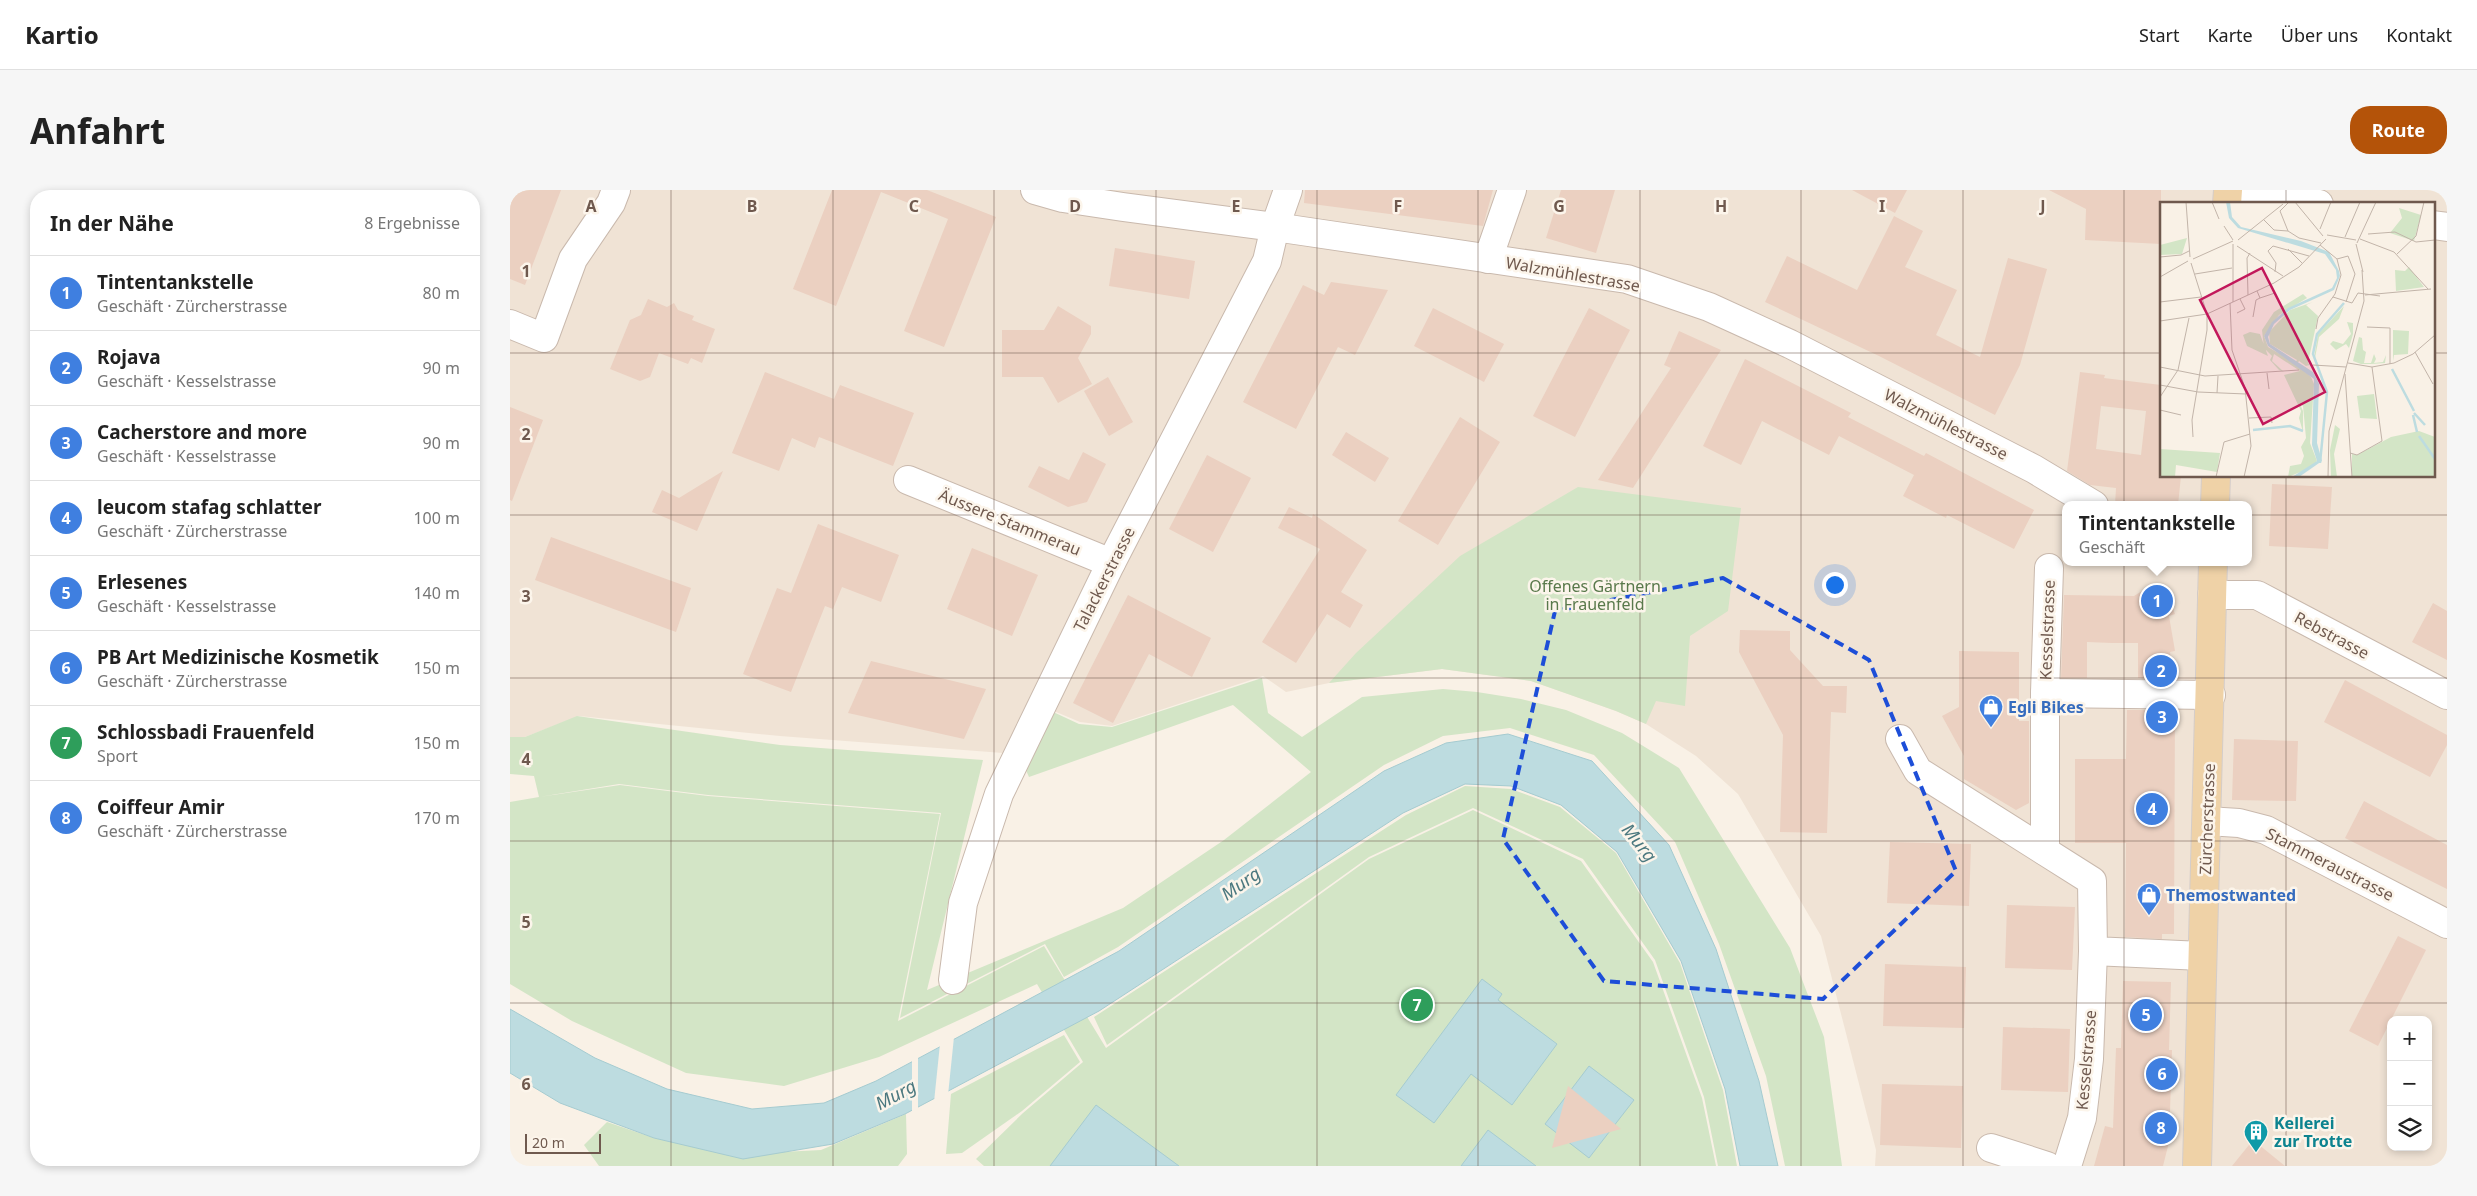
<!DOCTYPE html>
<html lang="de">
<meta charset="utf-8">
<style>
:root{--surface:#fff;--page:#f6f6f6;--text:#222;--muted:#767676;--line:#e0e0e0;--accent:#b45309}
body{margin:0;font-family:"Noto Sans",sans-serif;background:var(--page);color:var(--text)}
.controls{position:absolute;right:15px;bottom:15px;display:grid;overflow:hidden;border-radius:10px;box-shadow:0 2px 8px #0003}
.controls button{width:45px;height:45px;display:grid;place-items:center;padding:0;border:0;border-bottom:1px solid var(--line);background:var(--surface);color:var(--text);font:25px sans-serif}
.scale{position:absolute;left:15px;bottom:12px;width:76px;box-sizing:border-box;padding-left:5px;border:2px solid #6f594e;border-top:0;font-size:14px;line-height:18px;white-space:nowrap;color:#6f594e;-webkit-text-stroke:4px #fcf5eb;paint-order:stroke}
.you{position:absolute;left:1324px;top:394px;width:18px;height:18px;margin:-12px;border:4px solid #fff;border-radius:50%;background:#1a73e8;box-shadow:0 0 0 8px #1a73e833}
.badge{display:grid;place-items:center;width:32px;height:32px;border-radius:50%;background:var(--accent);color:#fff;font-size:16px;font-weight:700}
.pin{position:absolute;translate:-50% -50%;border:2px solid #fff;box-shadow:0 1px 5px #0006}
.popup{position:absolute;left:1552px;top:311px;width:190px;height:65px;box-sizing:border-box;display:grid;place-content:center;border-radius:10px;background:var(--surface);filter:drop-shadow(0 1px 4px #0005);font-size:16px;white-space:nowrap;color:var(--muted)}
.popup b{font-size:19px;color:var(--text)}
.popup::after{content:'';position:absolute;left:50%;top:100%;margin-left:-10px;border:10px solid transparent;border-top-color:var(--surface)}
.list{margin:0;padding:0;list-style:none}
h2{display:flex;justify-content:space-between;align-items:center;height:65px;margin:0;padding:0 20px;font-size:21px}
h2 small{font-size:16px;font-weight:400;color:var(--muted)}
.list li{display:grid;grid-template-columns:32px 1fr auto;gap:15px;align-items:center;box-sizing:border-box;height:75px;padding:0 20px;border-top:1px solid var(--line)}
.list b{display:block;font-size:19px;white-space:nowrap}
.list p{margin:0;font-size:16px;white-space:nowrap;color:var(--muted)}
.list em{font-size:16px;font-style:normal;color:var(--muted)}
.icon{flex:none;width:28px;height:28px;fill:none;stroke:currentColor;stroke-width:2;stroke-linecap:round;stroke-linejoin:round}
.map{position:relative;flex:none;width:1937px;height:976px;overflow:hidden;border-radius:20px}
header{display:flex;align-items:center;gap:30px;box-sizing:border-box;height:70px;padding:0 25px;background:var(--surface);border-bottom:1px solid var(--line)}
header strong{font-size:24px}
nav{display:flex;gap:28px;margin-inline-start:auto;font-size:18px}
.intro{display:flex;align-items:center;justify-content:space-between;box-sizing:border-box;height:120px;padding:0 30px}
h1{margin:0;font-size:35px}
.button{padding:12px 22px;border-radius:20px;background:var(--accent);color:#fff;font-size:18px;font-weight:700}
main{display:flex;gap:30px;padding:0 30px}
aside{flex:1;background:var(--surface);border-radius:20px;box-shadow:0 2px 8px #0003}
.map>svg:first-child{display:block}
.residential{fill:#f0e3d5;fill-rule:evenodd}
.green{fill:#d3e5c6}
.water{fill:#bddce0;stroke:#a5cbd0}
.pier{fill:#f9f1e6}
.building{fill:#ebd0c1;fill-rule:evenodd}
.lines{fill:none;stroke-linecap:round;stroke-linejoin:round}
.minor-casing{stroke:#c9b9ad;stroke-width:30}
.major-casing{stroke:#d4cdca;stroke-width:30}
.minor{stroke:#fff;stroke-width:28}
.major{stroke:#efd2a7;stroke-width:28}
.marked{fill:none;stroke:#1d4ed8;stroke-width:4;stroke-dasharray:10 6;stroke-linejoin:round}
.grid{fill:none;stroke:#6f594e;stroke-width:1;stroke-opacity:0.55}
.labels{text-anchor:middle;stroke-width:5;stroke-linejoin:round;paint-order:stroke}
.street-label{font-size:16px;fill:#6f594e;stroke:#fcf5eb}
.park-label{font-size:16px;fill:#59794b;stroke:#fcf5eb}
.shop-label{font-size:16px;font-weight:bold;fill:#366cbe;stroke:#fcf5eb;text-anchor:start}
.culture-label{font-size:16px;font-weight:bold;fill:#0d838f;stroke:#fcf5eb;text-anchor:start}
.water-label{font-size:18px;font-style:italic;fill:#4b787f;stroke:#fcf5eb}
.inset-river{fill:none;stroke:#bddce0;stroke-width:2.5}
.inset-road{fill:none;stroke:#c2b4a9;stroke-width:1}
.view{fill:#c2185b;fill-opacity:0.15;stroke:#c2185b;stroke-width:2.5}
.inset-edge{fill:none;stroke:#6f594e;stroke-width:2.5}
.grid-label{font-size:16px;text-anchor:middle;font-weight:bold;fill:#6f594e;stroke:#fcf5eb;stroke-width:5;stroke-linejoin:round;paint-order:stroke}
</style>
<header>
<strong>Kartio</strong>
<nav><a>Start</a><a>Karte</a><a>Über uns</a><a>Kontakt</a></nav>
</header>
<div class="intro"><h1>Anfahrt</h1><a class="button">Route</a></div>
<main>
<aside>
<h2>In der Nähe<small>8 Ergebnisse</small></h2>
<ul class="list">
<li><span class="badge" style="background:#3f7fe0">1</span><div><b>Tintentankstelle</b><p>Geschäft · Zürcherstrasse</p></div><em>80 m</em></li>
<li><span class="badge" style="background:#3f7fe0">2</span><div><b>Rojava</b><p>Geschäft · Kesselstrasse</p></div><em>90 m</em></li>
<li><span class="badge" style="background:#3f7fe0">3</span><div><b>Cacherstore and more</b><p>Geschäft · Kesselstrasse</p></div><em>90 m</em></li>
<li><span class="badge" style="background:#3f7fe0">4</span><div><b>leucom stafag schlatter</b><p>Geschäft · Zürcherstrasse</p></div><em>100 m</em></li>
<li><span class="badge" style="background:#3f7fe0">5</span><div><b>Erlesenes</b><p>Geschäft · Kesselstrasse</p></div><em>140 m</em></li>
<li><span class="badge" style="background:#3f7fe0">6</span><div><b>PB Art Medizinische Kosmetik</b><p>Geschäft · Zürcherstrasse</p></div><em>150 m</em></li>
<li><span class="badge" style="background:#2e9e5b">7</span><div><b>Schlossbadi Frauenfeld</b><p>Sport</p></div><em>150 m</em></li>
<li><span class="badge" style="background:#3f7fe0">8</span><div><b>Coiffeur Amir</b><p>Geschäft · Zürcherstrasse</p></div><em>170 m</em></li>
</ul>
</aside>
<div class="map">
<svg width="1937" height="976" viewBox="0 0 1937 976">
<rect width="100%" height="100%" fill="#f9f1e6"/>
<!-- residential -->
<path class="residential" d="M0 0H1937V976H1365L1366 960 1311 746 1228 604 1186 566 1136 534 1106 521 1021 491 932 479 819 493 776 502 753 486 602 536 570 532 539 519 493 563 270 546 69 526 15 547 0 548ZM1651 14H1923V286H1651ZM1556 315H1738V372H1556ZM1881 830H1918V957H1881Z"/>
<!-- green -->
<g class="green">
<path d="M1068 297 1231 318 1218 421 1180 446 1175 516 1146 511 1136 534 1106 521 1021 491 932 479 819 493 846 463 950 366Z"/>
<path d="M752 488 758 523 792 547 852 507 933 499 967 502 1011 509 1056 520 1112 543 1169 578 1280 758 1314 847 1332 976H1275L1256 886 1209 754 1165 652 1084 565 1000 538 933 546 874 575 608 757 554 787 535 754 390 828 431 623 198 605 109 594 29 607 110 595 198 606 430 624 388 831 534 756 596 858 859 669 963 620 1071 671 1143 772 1192 908 1206 976H474L466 969 513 923 573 872 527 794 369 867 274 896 176 883 62 831 0 794V612L29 607 24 586 0 584V547H15L67 526 270 555 473 570 417 800 613 718 714 650 801 582 723 515 519 587 514 576 541 521 569 534 602 537Z"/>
<path d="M955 596 1001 599 1050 617 1106 663 1170 773 1213 900 1227 976H1208L1194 907 1145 770 1073 669 963 618 859 667 597 855 584 827 896 625Z"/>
<path d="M554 845 570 872 512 921 452 963 436 964 441 904Z"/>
<path d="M396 924 397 964 388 976H89L74 955 97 932 144 948 232 964 311 960Z"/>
</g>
<!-- water -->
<g class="water">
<path d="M998 544 1082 571 1159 655 1206 759 1249 891 1268 976H1230L1215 899 1171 771 1107 662 1051 615 1001 596 955 594 893 623 589 821 395 924 323 954 233 969 144 948 50 913 0 883V819L85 868 157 899 242 919 314 913 366 891 609 761 874 581 936 553Z"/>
<path d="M972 789 992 804 988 810 1047 854 1002 915 961 884 924 933 886 905Z"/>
<path d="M1079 876 1124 910 1079 968 1035 934Z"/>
<path d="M586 915 669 976H540Z"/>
<path d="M978 940 1026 976H951Z"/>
</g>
<!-- pier -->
<g class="pier">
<path d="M444 847 438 905 424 912 430 854Z"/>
<path d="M408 866V920L402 923V869Z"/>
</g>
<!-- building -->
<g class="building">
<path d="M0 0H51L15 95 0 89Z"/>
<path d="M322 0H417L486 27 434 157 394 141 438 29 371 2 326 116 283 99Z"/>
<path d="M795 0H983L973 36 794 13Z"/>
<path d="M1051 0H1105L1086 63 1036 48Z"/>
<path d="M1342 0H1397L1385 23Z"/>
<path d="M1539 0H1651V54L1575 50 1576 19Z"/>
<path d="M1384 26 1413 41 1395 77 1447 100 1426 145 1470 167 1498 68 1537 79 1510 175 1485 225 1369 166 1255 112 1277 66 1347 100Z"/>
<path d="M605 58 685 71 679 109 599 96Z"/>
<path d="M821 92 878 100 845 165 828 157 786 239 733 212 793 95 814 105Z"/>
<path d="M138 109 157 117 164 113 168 120 184 126 182 130 205 139 192 173 181 168 178 174 149 163 140 187 130 191 100 179 120 130 131 125Z"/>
<path d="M548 116 581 136V144L568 168 582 194 548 213 533 187H492V140H534Z"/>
<path d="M923 118 994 154 974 192 904 156Z"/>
<path d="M1079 118 1120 140 1065 247 1023 226Z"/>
<path d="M1169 141 1211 160 1123 298 1088 290 1161 178 1154 175Z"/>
<path d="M1235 169 1341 223 1338 227 1414 266 1416 263 1524 320 1504 359 1437 325 1436 328 1393 306 1404 285 1329 246 1319 265 1252 231 1231 275 1193 256Z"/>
<path d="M255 182 324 209 330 195 404 223 383 276 309 247 305 258 282 248 269 281 222 263Z"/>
<path d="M1570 182 1595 185 1594 188 1651 195V286H1671L1668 315H1605L1606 298 1580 295 1557 281ZM1591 216 1636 221 1631 265 1586 259Z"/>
<path d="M598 187 623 232 599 246 574 201Z"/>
<path d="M0 217 33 230 2 311 0 310Z"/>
<path d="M950 227 990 252 928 355 888 331Z"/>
<path d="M836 242 879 268 865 292 822 265Z"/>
<path d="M573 262 596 274 577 312 558 317 518 297 529 276 559 290Z"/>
<path d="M697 265 741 288 703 362 659 339Z"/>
<path d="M213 281 187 341 142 322 152 300 169 308Z"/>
<path d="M1762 294 1822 297 1818 359 1759 356Z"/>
<path d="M779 317 802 328 803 324 857 360 831 402 853 415 840 438 817 424 786 473 752 452 810 359 768 338Z"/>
<path d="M308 334 389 365 371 412 332 397 323 419 315 416 281 502 233 484 267 398 281 403Z"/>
<path d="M41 347 181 398 166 442 25 390Z"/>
<path d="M462 358 528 385 502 446 437 419Z"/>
<path d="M1643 394 1656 401 1665 424 1659 426 1665 461 1660 462 1663 489 1628 488V453H1602L1577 452V488H1551L1554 405 1624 406Z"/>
<path d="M618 405 701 448 682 487 639 464 603 533 563 513Z"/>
<path d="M1923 413 1937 421V470L1902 452Z"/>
<path d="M1230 440 1280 441V460L1313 496H1337L1336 523 1321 522 1317 643 1270 642 1273 545 1229 462Z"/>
<path d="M1449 461 1509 462V531H1519V613L1506 620 1454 589V566L1432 526 1449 517Z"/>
<path d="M361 471 476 499 454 549 338 523Z"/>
<path d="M1835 490 1937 545V555L1920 587 1814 532Z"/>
<path d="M1617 520H1665L1664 744H1652V749L1615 747 1616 653H1565V569H1616Z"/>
<path d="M1724 549 1788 551 1786 611 1722 610Z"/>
<path d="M1854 611 1937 655V699L1835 648Z"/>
<path d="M1380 652 1461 654 1459 716 1377 713Z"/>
<path d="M1497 715 1565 717 1562 780 1495 778Z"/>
<path d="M1888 746 1916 760 1868 856 1839 841Z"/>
<path d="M1375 774 1456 777 1454 838 1373 836Z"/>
<path d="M1613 791 1661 792 1659 860H1662L1659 952 1653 976H1584L1595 936 1603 938 1606 858H1611Z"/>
<path d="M1493 837 1560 839 1558 902 1491 900Z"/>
<path d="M1372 894 1453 896 1451 958 1370 955Z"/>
<path d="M1058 896 1111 939 1042 958Z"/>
<path d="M1743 950 1775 976H1722Z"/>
</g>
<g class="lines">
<defs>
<g id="minor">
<path d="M525 0 553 8 613 17 765 37 1117 89 1199 117 1280 154 1524 279 1584 315"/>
<path d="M1736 0 1809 14"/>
<path d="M1923 35 1937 37"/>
<path d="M978 69 1002 0"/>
<path d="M0 134 34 148 63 69 101 13 106 0"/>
<path d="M398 290 601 373"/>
<path d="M1539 378 1535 503 1701 505"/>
<path d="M1702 405H1747L1937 505"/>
<path d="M1390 549 1408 581 1582 691 1583 761 1692 766"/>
<path d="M1697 631 1729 633 1756 640 1937 734"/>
<path d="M1535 661V503"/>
<path d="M443 790 453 713 489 604 601 373 757 71 765 37 778 0"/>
<path d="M1481 958 1537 976"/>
<path d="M1557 976 1572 928 1579 869 1583 761"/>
</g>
<g id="major">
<path d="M1717 14 1718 0"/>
<path d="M1705 315 1706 286"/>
<path d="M1687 976 1703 372"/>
</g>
</defs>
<!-- minor casing -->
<use href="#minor" class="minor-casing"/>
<!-- major casing -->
<use href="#major" class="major-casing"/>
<!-- minor -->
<use href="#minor" class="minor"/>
<!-- major -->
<use href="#major" class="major"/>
</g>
<!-- marked area -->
<path class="marked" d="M1213 388 1359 470 1446 681 1313 809 1094 791 993 649 1045 421Z"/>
<!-- grid -->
<path class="grid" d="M161 0V976M323 0V976M484 0V976M646 0V976M807 0V976M968 0V976M1130 0V976M1291 0V976M1453 0V976M1614 0V976M1776 0V14M0 163H1651M1923 163H1937M1776 286V976M0 325H1937M0 488H1937M0 651H1937M0 813H1937"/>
<!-- icons -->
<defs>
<symbol id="shop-pin" viewBox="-11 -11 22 30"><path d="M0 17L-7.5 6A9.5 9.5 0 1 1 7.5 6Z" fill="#3f7fe0" stroke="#fcf5eb"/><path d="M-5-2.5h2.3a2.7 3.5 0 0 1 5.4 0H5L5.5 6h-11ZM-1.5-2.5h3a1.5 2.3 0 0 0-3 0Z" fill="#fff"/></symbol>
<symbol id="building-pin" viewBox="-11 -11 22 30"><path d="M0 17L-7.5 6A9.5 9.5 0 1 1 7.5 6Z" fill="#0f9aa8" stroke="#fcf5eb"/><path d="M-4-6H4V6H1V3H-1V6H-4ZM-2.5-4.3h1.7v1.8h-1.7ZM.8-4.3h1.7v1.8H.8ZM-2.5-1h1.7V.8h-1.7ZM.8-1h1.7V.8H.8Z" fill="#fff"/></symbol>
</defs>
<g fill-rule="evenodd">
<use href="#shop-pin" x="1467" y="503" width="28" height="38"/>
<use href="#shop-pin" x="1625" y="691" width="28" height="38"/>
<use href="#building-pin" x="1732" y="928" width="28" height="38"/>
</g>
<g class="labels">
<!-- street labels -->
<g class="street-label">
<text transform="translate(1063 84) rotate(10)" y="6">Walzmühlestrasse</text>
<text transform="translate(1436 234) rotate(27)" y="6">Walzmühlestrasse</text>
<text transform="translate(500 332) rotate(22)" y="6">Äussere Stammerau</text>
<text transform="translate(594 389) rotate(-63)" y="6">Talackerstrasse</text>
<text transform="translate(1537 440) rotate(-88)" y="6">Kesselstrasse</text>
<text transform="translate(1822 445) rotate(28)" y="6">Rebstrasse</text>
<text transform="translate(1697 629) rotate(-88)" y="6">Zürcherstrasse</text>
<text transform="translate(1820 674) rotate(27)" y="6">Stammeraustrasse</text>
<text transform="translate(1576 870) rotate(-85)" y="6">Kesselstrasse</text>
</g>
<!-- park labels -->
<g class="park-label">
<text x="1085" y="402">Offenes Gärtnern<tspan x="1085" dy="18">in Frauenfeld</tspan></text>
</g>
<!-- shop labels -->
<g class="shop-label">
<text x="1498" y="523">Egli Bikes</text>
<text x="1656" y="711">Themostwanted</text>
</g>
<!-- culture labels -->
<g class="culture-label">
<text x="1764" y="939">Kellerei<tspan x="1764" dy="18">zur Trotte</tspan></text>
</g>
<!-- water labels -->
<g class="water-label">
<text transform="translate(1129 653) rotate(51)" y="6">Murg</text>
<text transform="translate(731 694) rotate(-35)" y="6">Murg</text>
<text transform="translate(386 905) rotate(-28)" y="6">Murg</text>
</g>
</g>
<!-- overview -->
<g transform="translate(1650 12)">
<rect width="275" height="275" fill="#f9f1e6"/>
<path d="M239 6 261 13 254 39 230 31 242 16ZM27 36 22 52 0 53V43ZM249 65 264 85 236 89 235 68 245 69ZM143 92 147 96 119 113 104 134 108 145 135 161 137 158 110 142 109 130 130 108 153 100 146 103 158 114 148 161 150 163 146 164 139 159 137 162 151 175 154 182 150 241 157 259 148 267 128 275 130 264 141 262 144 254 141 245 146 236 143 204 140 202 143 209V230L139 216 141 209 124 173 140 169 114 152 112 159 124 170 119 168 110 158 112 154 104 146 102 128 114 110ZM184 104 179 117 159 135 155 156 159 164H157L154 156 158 132ZM187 120 193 121V132L189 146 186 142 176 148 170 142 173 139 183 142 191 132ZM233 128 249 129 248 152 234 153 233 159ZM90 130 100 132 108 154 87 144 83 133ZM199 135 202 136 203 148 206 150 204 161H211L214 152 216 157 214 161 223 160 226 153 225 161 211 162H201L193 159ZM214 192 217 217 200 216 197 194ZM175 223 180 227 174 252 177 275H171L170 248ZM259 229 275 235V275H192V252L197 253 231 235ZM0 247 60 251 57 270 16 263 15 275H0Z" fill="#d3e5c6"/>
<path d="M66 0H70L72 15 81 25 141 39 169 50 179 69 180 74 174 88 130 108 114 122 108 135 110 142 153 170 159 182 157 241 162 259 139 275H132L157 259 152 243 154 177 108 144 104 134 112 120 128 106 172 86 177 76 176 68 165 52 78 26 69 16Z" fill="#bddce0"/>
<path class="inset-river" d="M232 167 254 209M254 211 265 223M253 213 257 230M93 228 130 224 143 229M259 234 275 257M160 261 167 190 153 152 157 132 184 101"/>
<path class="inset-road" d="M26 0 30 55M52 0 59 17M129 0 120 9 128 29 139 36 161 41M135 0 163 34M104 18 114 28 128 29M64 24 73 38M160 27 171 0M208 32 235 30 256 40 275 38M167 33 196 38M185 35 200 0M200 37 234 50 268 87M78 38 123 2M197 41 216 0M73 42V100M196 42 203 70M77 44 123 74M128 47 142 61M237 52 256 34 264 0M0 55 21 53 29 49M33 57 73 39M177 57 188 54 195 72 186 100M31 61 47 112V128L32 218 33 235M115 70 116 61 108 49 113 44 149 54M35 72 72 66M0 75 28 59M88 93 87 56 90 51M205 93 271 87M173 95 192 101 198 91 220 94M100 96 115 91M0 100 41 95M70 101 72 148 85 186 91 244 84 275M77 111 85 107 80 97M93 115 96 98 100 96 97 89M0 119 47 112 114 81 139 65 166 37M207 125 230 126V162M156 127 158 116 175 92 181 73 177 57 160 43M255 150 273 182M188 161 212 165 234 161 253 152 275 133M153 163 186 165M0 165 45 174 139 168M107 171 109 187M185 172 192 275M0 183 38 190 86 192M57 191 58 174M0 195 18 168 29 116M0 208 21 213M89 216 111 215 112 221M190 251 197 253 222 239 212 165M56 275 64 240 90 232M168 275 169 229 204 99 202 68"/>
<path class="view" d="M102 66 165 190 103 222 40 98Z"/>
<rect width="275" height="275" class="inset-edge"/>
</g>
<g class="grid-label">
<text x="81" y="22">A</text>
<text x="242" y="22">B</text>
<text x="404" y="22">C</text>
<text x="565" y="22">D</text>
<text x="726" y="22">E</text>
<text x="888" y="22">F</text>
<text x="1049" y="22">G</text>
<text x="1211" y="22">H</text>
<text x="1372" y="22">I</text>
<text x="1533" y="22">J</text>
<text x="16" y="87">1</text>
<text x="16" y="250">2</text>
<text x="16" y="412">3</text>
<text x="16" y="575">4</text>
<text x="16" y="738">5</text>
<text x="16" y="900">6</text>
</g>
</svg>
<div class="controls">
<button>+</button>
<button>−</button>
<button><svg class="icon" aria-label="layers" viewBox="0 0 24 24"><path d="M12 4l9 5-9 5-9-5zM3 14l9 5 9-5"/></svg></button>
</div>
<div class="scale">20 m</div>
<div class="you"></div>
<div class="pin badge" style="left:1647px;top:411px;background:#3f7fe0">1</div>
<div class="popup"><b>Tintentankstelle</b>Geschäft</div>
<div class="pin badge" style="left:1651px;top:481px;background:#3f7fe0">2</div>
<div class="pin badge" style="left:1652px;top:527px;background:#3f7fe0">3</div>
<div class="pin badge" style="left:1642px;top:619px;background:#3f7fe0">4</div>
<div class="pin badge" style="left:1636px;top:825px;background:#3f7fe0">5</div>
<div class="pin badge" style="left:1652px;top:884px;background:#3f7fe0">6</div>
<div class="pin badge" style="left:907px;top:815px;background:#2e9e5b">7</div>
<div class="pin badge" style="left:1651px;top:938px;background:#3f7fe0">8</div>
</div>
</main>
